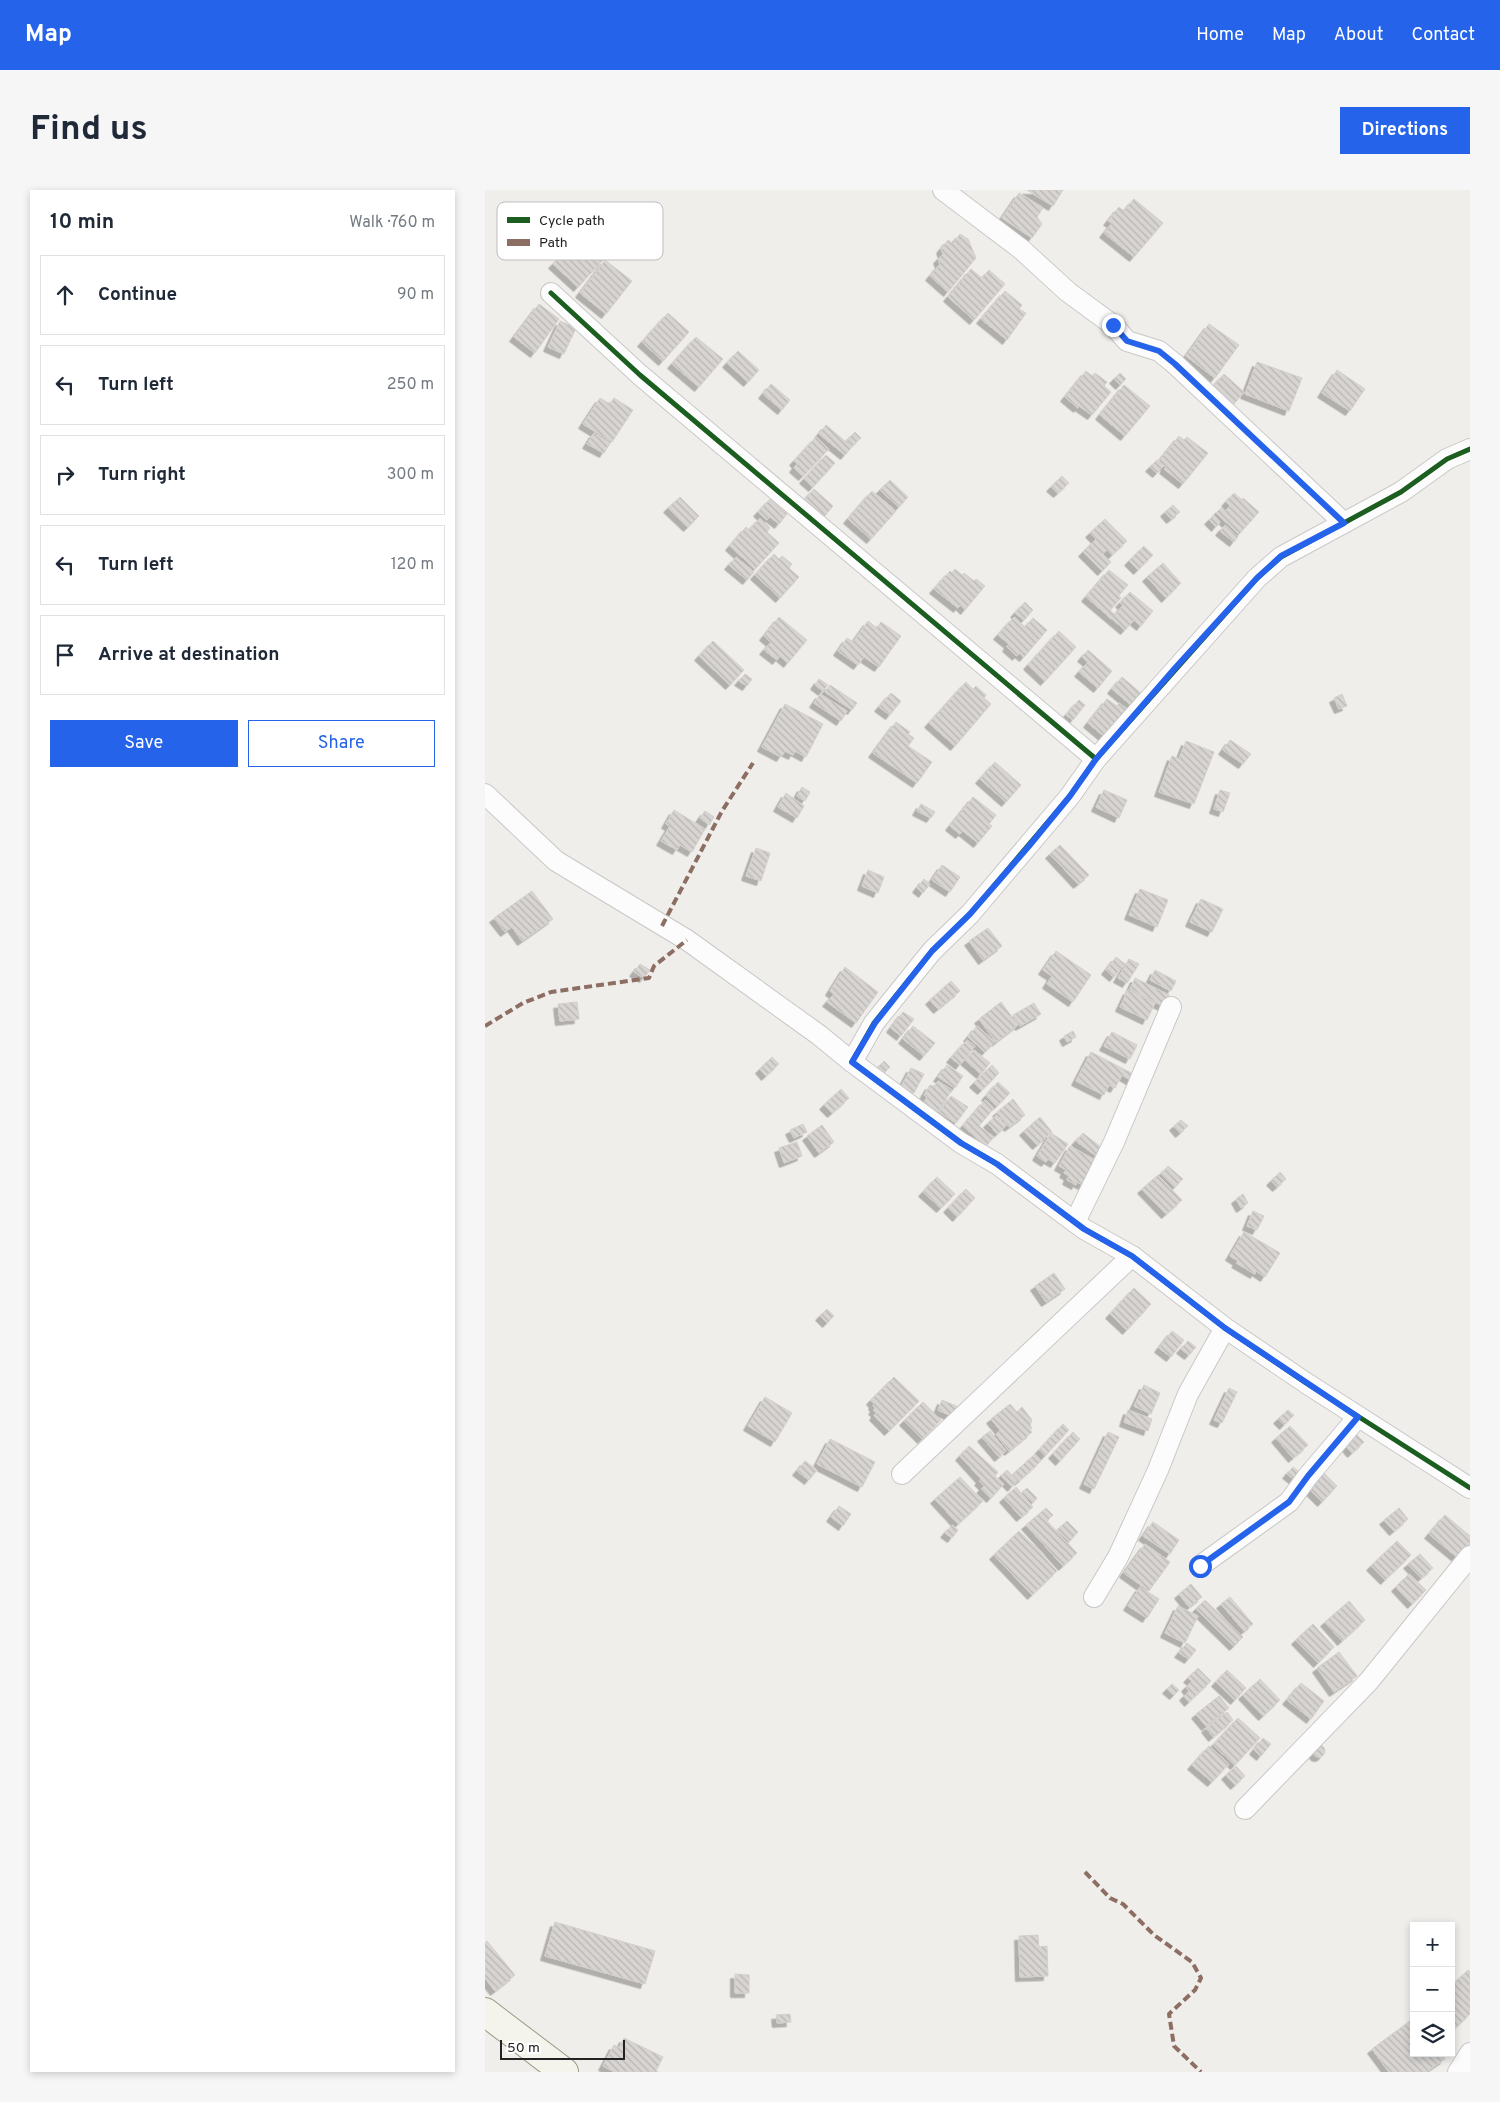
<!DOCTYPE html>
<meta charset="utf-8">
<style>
:root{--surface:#fff;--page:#f6f6f7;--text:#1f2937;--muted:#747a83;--line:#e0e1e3;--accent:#2563eb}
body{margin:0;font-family:Overpass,sans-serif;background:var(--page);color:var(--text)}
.controls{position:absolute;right:15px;bottom:15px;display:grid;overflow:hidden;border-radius:0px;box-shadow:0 2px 8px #0003}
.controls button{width:45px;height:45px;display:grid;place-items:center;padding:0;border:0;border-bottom:1px solid var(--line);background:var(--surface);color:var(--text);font:25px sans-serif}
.scale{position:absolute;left:15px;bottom:12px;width:125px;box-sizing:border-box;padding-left:5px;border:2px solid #222;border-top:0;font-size:14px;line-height:18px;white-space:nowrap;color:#222;-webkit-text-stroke:4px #fff;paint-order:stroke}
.stop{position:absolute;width:15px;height:15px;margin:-11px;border:4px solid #2563eb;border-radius:50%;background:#fff}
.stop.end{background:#2563eb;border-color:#fff;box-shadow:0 1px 5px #0008}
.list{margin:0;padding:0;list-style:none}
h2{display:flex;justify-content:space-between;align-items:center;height:65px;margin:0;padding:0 20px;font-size:21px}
h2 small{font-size:16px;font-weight:400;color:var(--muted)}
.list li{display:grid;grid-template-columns:32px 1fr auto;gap:15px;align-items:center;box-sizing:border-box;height:80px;margin:0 10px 10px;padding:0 10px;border:1px solid var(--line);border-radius:0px}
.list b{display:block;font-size:19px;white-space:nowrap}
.list em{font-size:16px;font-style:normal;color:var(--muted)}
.actions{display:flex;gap:10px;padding:15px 20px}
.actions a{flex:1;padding:11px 0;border:1px solid var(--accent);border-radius:0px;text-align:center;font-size:18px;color:var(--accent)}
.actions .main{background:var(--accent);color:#fff}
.icon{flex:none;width:28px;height:28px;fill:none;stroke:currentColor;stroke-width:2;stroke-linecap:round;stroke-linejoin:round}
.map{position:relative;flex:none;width:985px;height:1882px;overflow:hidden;border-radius:0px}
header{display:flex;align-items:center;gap:30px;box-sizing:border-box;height:70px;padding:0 25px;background:var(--accent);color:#fff}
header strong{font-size:24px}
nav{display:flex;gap:28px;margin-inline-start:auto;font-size:18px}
.intro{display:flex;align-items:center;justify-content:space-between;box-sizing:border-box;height:120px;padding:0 30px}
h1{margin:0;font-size:35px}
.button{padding:12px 22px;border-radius:0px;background:var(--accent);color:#fff;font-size:18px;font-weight:700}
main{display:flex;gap:30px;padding:0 30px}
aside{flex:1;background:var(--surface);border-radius:0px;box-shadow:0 2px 8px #0003}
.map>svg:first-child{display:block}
.building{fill:url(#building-back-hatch);stroke:#d3d0cc;filter:url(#shadow)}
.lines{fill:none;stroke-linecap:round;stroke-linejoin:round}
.street-casing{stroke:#c9c8c7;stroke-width:22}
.secondary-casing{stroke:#999a82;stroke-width:30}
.street{stroke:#fdfcfc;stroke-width:20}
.secondary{stroke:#f4f4ed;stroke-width:28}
.quiet{stroke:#8d6e63;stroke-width:4;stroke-dasharray:8 4;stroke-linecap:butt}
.cycleway-casing{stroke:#fff;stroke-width:8}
.cycleway{stroke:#1b5e20;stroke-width:5}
.route{stroke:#2563eb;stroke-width:6}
.key{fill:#fff;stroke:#bdbdbd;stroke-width:1}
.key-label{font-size:14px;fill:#222}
</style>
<header>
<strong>Map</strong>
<nav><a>Home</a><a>Map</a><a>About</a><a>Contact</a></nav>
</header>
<div class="intro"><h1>Find us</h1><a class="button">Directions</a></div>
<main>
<aside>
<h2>10 min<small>Walk · 760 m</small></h2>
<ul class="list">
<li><svg class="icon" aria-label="ahead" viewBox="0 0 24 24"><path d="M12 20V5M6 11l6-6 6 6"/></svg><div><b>Continue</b></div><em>90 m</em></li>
<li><svg class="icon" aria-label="left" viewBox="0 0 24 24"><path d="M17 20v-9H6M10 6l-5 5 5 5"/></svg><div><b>Turn left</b></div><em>250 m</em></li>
<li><svg class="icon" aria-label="right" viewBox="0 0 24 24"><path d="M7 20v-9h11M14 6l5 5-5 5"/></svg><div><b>Turn right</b></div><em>300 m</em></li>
<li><svg class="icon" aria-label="left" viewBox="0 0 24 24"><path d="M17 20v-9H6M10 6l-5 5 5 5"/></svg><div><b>Turn left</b></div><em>120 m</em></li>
<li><svg class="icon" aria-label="arrive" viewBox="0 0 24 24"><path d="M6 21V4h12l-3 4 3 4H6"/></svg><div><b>Arrive at destination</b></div></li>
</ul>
<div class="actions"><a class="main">Save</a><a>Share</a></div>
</aside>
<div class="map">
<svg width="985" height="1882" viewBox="0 0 985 1882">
<defs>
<pattern id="building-back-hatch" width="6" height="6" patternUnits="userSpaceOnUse" patternTransform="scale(1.25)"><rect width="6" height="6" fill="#d7d4d2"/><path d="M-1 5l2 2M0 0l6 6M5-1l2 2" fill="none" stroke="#b8b6b4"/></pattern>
<filter id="shadow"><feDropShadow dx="-4.5" dy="4.5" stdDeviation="0" flood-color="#0004"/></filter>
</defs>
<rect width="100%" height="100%" fill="#f0eeeb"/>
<!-- building -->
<g class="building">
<path d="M542 0H578L568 16Z"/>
<path d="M534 3 558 18 552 27 557 34 547 48 517 28Z"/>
<path d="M649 9 678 33 649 67 619 43 627 33 623 31 634 17 639 21Z"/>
<path d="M106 34 115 43 104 56 119 69 93 97 68 74Z"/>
<path d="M475 44 483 49 491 68 463 102 445 86 455 74 453 69 458 64 456 59 463 50 468 54Z"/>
<path d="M120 70 147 91 121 124 95 103Z"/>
<path d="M486 79 497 88 504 80 520 94 489 130 463 107Z"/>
<path d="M520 101 537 115 534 119 541 123 522 150 496 129Z"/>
<path d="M54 114 74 129 50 163 29 147Z"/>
<path d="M183 123 204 142 178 171 157 152Z"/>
<path d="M75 131 91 138 79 164 63 157Z"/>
<path d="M724 134 754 155 730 188 701 166Z"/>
<path d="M211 147 238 169 214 197 187 174Z"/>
<path d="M253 161 274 180 263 192 242 173Z"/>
<path d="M772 172 817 188 804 221 760 204Z"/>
<path d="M852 180 880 199 865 221 837 203Z"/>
<path d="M601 181 607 186 610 183 622 192 619 196 626 202 607 225 594 216 593 218 580 207Z"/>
<path d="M635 183 641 189 635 195 629 189Z"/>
<path d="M739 184 759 202 748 215 727 197Z"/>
<path d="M286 194 305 210 297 220 278 204Z"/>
<path d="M639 195 665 216 640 246 615 225Z"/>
<path d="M115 208 125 214 129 208 148 220 127 252 98 234Z"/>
<path d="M341 235 367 257 360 265 334 244Z"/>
<path d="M370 242 376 248 367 256 362 250Z"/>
<path d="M109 243 125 253 119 263 102 254Z"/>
<path d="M694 246 699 250 702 247 723 263 698 294 679 279 681 277 674 271Z"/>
<path d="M331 247 344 259 318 286 309 278 312 274 309 271Z"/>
<path d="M341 265 350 273 328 297 319 289Z"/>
<path d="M672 270 679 276 672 283 665 277Z"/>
<path d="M577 286 584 293 573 303 566 297Z"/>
<path d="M405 290 423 307 414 317 395 300Z"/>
<path d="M329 299 348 316 338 328 318 311Z"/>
<path d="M387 301 411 321 386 349 363 329Z"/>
<path d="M749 303 757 310 758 308 774 322 754 344 731 323 736 318 740 321 745 316 741 312Z"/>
<path d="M195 307 214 326 203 337 183 318Z"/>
<path d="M285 309 302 324 294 334 285 327 282 330 273 322Z"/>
<path d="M688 315 695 322 686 329 680 322Z"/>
<path d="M729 325 735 332 731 337 724 330Z"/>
<path d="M275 328 285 338 282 342 294 353 270 379 245 356 261 337 264 340Z"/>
<path d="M620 329 642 351 627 365 622 360 618 364 626 372 617 381 598 362 611 349 605 343Z"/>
<path d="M740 335 753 347 749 352 735 341Z"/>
<path d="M659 356 668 365 653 380 644 371Z"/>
<path d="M289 364 294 369 297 366 307 374 304 378 314 387 295 408 270 385Z"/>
<path d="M251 367 269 382 262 390 244 375Z"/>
<path d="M678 373 696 393 681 408 662 387Z"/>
<path d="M470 379 477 385 479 383 489 391 491 389 500 396 480 420 475 415 473 418 449 399 465 381 467 383Z"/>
<path d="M624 380 643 395 633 406 636 408 625 420 630 425 638 415 635 413 645 402 668 421 656 436 649 430 640 440 601 407Z"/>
<path d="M540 412 548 420 539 430 530 423Z"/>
<path d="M294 427 322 450 303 473 295 466 292 470 279 460 286 452 279 446Z"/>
<path d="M529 427 540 437 548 428 562 440 539 467 534 463 532 466 522 457 524 454 513 445Z"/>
<path d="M383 431 392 438 396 432 416 446 394 477 379 467 373 475 353 461 362 448 368 452Z"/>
<path d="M574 441 591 457 560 491 543 475Z"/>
<path d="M228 451 259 480 245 495 214 466Z"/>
<path d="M603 460 627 481 613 498 594 482 603 472 597 467Z"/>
<path d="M260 484 267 489 262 496 254 491Z"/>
<path d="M637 487 657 504 647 516 627 499Z"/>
<path d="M334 489 343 495 338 501 330 495Z"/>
<path d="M481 492 488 499 491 496 501 505 499 508 506 514 470 556 444 533Z"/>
<path d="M345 495 372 513 367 520 340 502Z"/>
<path d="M406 503 416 511 405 525 394 517Z"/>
<path d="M335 504 362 521 356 531 329 513Z"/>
<path d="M857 504 862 516 854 519 849 508Z"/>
<path d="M622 509 632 516 634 513 645 521 622 549 603 533Z"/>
<path d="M594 510 600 515 588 530 581 525Z"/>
<path d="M300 514 338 534 321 567 310 561 308 565 300 561 296 567 277 557Z"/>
<path d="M411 532 425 542 423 544 429 548 423 556 447 572 432 593 388 563Z"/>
<path d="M745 550 766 564 758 574 738 560Z"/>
<path d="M701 551 729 562 709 614 674 602 687 566 694 569Z"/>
<path d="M510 572 536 595 521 612 495 589Z"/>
<path d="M317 597 325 602 320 611 312 606Z"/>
<path d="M619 600 642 610 634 628 611 617Z"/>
<path d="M735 600 745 603 738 622 729 619Z"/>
<path d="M301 603 319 616 312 628 293 617Z"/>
<path d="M488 607 511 625 504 634 507 636 493 653 478 641 475 644 465 636Z"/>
<path d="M436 614 450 622 446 628 432 621Z"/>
<path d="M189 620 220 639 207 662 195 655 192 660 176 651 185 636 181 634Z"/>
<path d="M220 621 229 627 224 635 215 628Z"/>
<path d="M575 655 604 685 593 694 565 664Z"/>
<path d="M271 658 285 663 276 691 261 686Z"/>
<path d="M457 675 475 687 465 702 447 690Z"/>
<path d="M383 680 399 687 393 703 377 696Z"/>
<path d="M439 689 445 694 438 703 432 698Z"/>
<path d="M655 699 683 710 672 737 644 725Z"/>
<path d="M47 701 68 729 37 751 27 737 20 742 9 728Z"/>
<path d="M716 709 738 719 727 742 705 732Z"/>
<path d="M503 738 517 756 498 770 484 751Z"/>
<path d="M571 761 606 785 588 812 562 794 567 786 558 780Z"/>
<path d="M631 767 640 774 629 787 621 780Z"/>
<path d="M644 769 654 774 642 793 633 788Z"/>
<path d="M155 774 165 780 159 788 149 782Z"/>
<path d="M360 777 393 802 371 833 342 812 349 804 345 801Z"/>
<path d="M670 780 691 791 686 801 665 790Z"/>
<path d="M650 788 684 805 678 816 645 799Z"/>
<path d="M466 791 475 801 453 819 445 810Z"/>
<path d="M643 800 670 813 662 830 635 817Z"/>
<path d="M92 812 94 829 75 831 73 814Z"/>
<path d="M516 812 533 835 511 852 494 829Z"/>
<path d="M549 813 556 824 535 836 528 825Z"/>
<path d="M418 822 429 829 416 846 406 838Z"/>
<path d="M428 836 450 853 439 866 418 849Z"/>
<path d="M492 836 510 852 500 862 483 847Z"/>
<path d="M588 841 591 847 582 852 579 846Z"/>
<path d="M627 842 652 855 645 869 619 856Z"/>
<path d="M482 850 490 856 475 875 466 868Z"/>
<path d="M489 860 505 873 496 884 480 870Z"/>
<path d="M606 862 652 886 649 892 637 885 630 898 624 895 619 905 591 891Z"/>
<path d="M287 867 294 874 281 886 275 879Z"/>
<path d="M399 871 405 877 398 884 392 878Z"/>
<path d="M462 875 478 886 470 898 453 887Z"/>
<path d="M507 875 514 883 497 900 489 893Z"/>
<path d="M426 878 439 884 429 903 416 897Z"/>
<path d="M453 891 467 900 453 922 439 913 442 907 439 905 445 895 449 897Z"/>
<path d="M513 892 525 903 512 916 501 906Z"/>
<path d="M356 899 364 908 347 923 339 915Z"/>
<path d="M466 906 483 917 471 933 454 922Z"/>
<path d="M528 909 540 925 524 937 512 922Z"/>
<path d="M500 910 509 918 494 936 509 947 501 956 478 936Z"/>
<path d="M512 925 521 936 512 944 503 933Z"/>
<path d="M555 927 567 942 552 955 539 941Z"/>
<path d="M696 930 703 936 695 943 689 936Z"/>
<path d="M318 934 322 942 309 948 305 940Z"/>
<path d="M337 935 349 952 334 963 322 946Z"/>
<path d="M566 943 583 954 570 973 563 969 561 972 552 966Z"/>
<path d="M598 943 617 958 611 966 591 951Z"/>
<path d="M312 952 317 966 299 973 294 958Z"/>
<path d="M585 956 612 971 598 995 592 992 591 995 582 990 584 986 579 983 581 980 574 976Z"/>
<path d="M683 976 698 989 690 997 676 984Z"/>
<path d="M795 982 801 989 792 997 786 991Z"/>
<path d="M673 985 697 1010 681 1024 657 999Z"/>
<path d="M452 987 470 1004 456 1018 438 1002Z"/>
<path d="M481 999 490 1008 472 1027 463 1018Z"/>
<path d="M758 1004 763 1013 756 1018 751 1009Z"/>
<path d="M768 1021 779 1026 772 1040 762 1036Z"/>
<path d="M759 1042 795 1063 780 1087 771 1081 770 1084 751 1073 753 1071 745 1066Z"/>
<path d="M569 1083 580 1099 561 1112 550 1096Z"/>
<path d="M649 1098 666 1114 642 1140 625 1124Z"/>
<path d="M342 1119 349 1126 342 1133 335 1126Z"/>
<path d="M687 1141 699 1150 686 1167 674 1158Z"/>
<path d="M703 1151 711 1157 704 1165 696 1159Z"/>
<path d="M409 1187 434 1211 404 1241 389 1226 391 1223 388 1220 390 1218 388 1215 389 1214 386 1210Z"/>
<path d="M659 1195 675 1203 666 1224 649 1216Z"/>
<path d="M744 1198 752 1202 737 1233 729 1230Z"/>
<path d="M280 1207 307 1223 290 1252 263 1236Z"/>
<path d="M457 1210 476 1218 471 1228 453 1220Z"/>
<path d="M438 1212 456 1230 437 1249 419 1231Z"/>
<path d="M525 1214 532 1222 537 1217 547 1230 545 1235 547 1238 545 1240 547 1242 524 1261 511 1244 515 1240 506 1229Z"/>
<path d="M643 1220 667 1229 663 1241 639 1232Z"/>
<path d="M803 1220 809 1225 799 1235 793 1229Z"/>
<path d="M578 1234 584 1240 560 1266 554 1260Z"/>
<path d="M805 1236 823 1255 808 1268 791 1248Z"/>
<path d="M505 1241 521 1261 514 1267 497 1247Z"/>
<path d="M588 1242 595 1249 575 1271 568 1264Z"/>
<path d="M623 1242 634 1247 609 1299 599 1294Z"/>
<path d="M872 1245 879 1252 867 1263 861 1256Z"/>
<path d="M345 1249 390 1272 377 1297 332 1274Z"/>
<path d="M484 1256 513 1282 510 1286 519 1294 506 1308 496 1299 499 1296 494 1291 496 1289 475 1266Z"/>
<path d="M550 1264 556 1271 534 1291 528 1284Z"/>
<path d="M320 1271 332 1280 324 1290 312 1281Z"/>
<path d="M808 1277 817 1284 811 1291 802 1284Z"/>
<path d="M522 1280 532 1291 527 1297 516 1286Z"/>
<path d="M838 1282 852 1296 837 1312 822 1297Z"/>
<path d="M475 1287 498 1311 473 1334 450 1309Z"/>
<path d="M531 1297 548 1317 536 1327 519 1308Z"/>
<path d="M542 1298 552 1308 548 1313 537 1302Z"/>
<path d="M354 1316 366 1324 358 1336 346 1327Z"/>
<path d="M561 1318 568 1325 562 1331 592 1363 578 1376 541 1335Z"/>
<path d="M914 1318 923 1329 909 1341 899 1330Z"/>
<path d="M960 1325 985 1346V1354L973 1368 944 1344Z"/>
<path d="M582 1331 593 1342 584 1352 572 1340Z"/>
<path d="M668 1332 694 1350 685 1364 658 1346Z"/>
<path d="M467 1335 473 1340 467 1348 460 1343Z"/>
<path d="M534 1341 550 1357 551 1356 558 1363 557 1365 572 1381 547 1405 509 1365Z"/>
<path d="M912 1351 926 1365 900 1390 886 1376Z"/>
<path d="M660 1354 685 1372 664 1401 639 1383Z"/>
<path d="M935 1364 948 1378 936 1388 923 1374Z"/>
<path d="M924 1384 941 1400 927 1414 911 1397Z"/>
<path d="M706 1394 717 1407 704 1417 694 1404Z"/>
<path d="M655 1397 674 1409 662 1428 643 1416Z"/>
<path d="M745 1407 768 1434 759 1441 736 1414Z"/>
<path d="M720 1410 758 1447 749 1456 711 1419Z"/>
<path d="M864 1411 880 1430 857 1451 840 1432Z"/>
<path d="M693 1416 713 1426 700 1453 680 1443Z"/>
<path d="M828 1434 849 1457 833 1473 811 1450Z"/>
<path d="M702 1453 711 1460 704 1469 694 1463Z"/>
<path d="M854 1462 872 1486 849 1502 832 1478Z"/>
<path d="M713 1478 726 1491 704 1512 699 1506 704 1501 701 1497 707 1491 703 1488Z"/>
<path d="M742 1480 761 1498 750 1510 731 1492Z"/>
<path d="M775 1489 795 1510 778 1526 758 1505Z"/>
<path d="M816 1493 839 1511 826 1529 802 1510Z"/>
<path d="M687 1494 694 1500 689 1505 682 1499Z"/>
<path d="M734 1506 744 1518 721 1536 711 1524Z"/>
<path d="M742 1522 748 1530 728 1547 721 1538Z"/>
<path d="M753 1528 775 1548 750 1575 728 1555Z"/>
<path d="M778 1548 786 1554 776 1566 769 1560Z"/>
<circle cx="834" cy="1561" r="6"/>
<path d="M724 1556 744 1574 727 1592 707 1575Z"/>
<path d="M751 1576 760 1586 750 1595 741 1585Z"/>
<path d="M70 1732 170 1761 160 1794 60 1766Z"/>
<path d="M553 1745 554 1757 562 1756 563 1786 535 1787 534 1746Z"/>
<path d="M2 1751 30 1785 10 1801 0 1788V1753Z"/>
<path d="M983 1780 985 1782V1824L968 1840 966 1838V1796Z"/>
<path d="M250 1784 264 1785V1803H250Z"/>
<path d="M305 1824 306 1832 292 1833 291 1825Z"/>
<path d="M929 1828V1863H956L960 1869 941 1882H904L887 1859Z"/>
<path d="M139 1848 178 1867 171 1881 173 1882H130L118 1876 129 1855 134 1858Z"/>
</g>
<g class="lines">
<defs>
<g id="street">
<path d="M458 0 536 59 583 102 628 135 642 151 674 161 690 174 859 333"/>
<path d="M66 103 155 185 611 569"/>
<path d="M985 259 962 269 916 302 796 367 772 388 611 569 585 606 485 724 447 761 389 833 367 872 476 953 512 974 599 1039 647 1066 740 1138 821 1193 985 1298"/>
<path d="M0 604 71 671 202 750 334 845 367 872"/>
<path d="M590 1032 629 952 686 817"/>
<path d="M417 1284 647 1066"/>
<path d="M715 1376 804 1312 823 1286 873 1227"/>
<path d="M609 1407 633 1367 673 1280 703 1204 740 1138"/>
<path d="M760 1619 884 1491 985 1366"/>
<path d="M973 1882 985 1863"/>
</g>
<path id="secondary" d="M0 1822 79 1882"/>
</defs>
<!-- street casing -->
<use href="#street" class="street-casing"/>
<!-- secondary casing -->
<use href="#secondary" class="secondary-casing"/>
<!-- street -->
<use href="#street" class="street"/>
<!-- secondary -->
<use href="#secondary" class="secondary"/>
<!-- quiet -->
<g class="quiet">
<path d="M177 736 237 621 268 573"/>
<path d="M0 836 38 813 66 802 164 788 169 776 202 750"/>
<path d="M600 1682 625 1708 638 1714 669 1745 707 1772 716 1788 710 1800 684 1824 689 1856 716 1882"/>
</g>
<defs>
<g id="cycleway">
<path d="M66 103 155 185 611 569"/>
<path d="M985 259 962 269 916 302 796 367 772 388 611 569 585 606 485 724 447 761 389 833 367 872 476 953 512 974 599 1039 647 1066 740 1138 821 1193 985 1298"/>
</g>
</defs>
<!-- cycleway casing -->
<use href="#cycleway" class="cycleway-casing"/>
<!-- cycleway -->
<use href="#cycleway" class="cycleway"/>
</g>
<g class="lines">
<!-- route -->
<path class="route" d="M628 135 642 151 674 161 690 174 859 333 796 366 772 388 691 477 611 569 585 606 544 656 485 724 447 761 390 833 367 872 476 953 512 974 599 1039 647 1066 740 1138 873 1227 823 1286 804 1312 715 1376"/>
</g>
<!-- legend -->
<rect x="12" y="12" width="166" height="58" rx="8" class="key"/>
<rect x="22" y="27" width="23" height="6" fill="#1b5e20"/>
<rect x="22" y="49" width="23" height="7" fill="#8d6e63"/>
<g class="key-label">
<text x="54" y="35">Cycle path</text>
<text x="54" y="57">Path</text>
</g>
</svg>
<div class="controls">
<button>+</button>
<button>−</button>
<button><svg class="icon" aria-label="layers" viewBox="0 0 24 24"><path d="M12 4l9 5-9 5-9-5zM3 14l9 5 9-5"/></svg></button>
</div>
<div class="scale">50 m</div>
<div class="stop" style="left:715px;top:1376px"></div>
<div class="stop end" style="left:628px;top:135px"></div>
</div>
</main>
